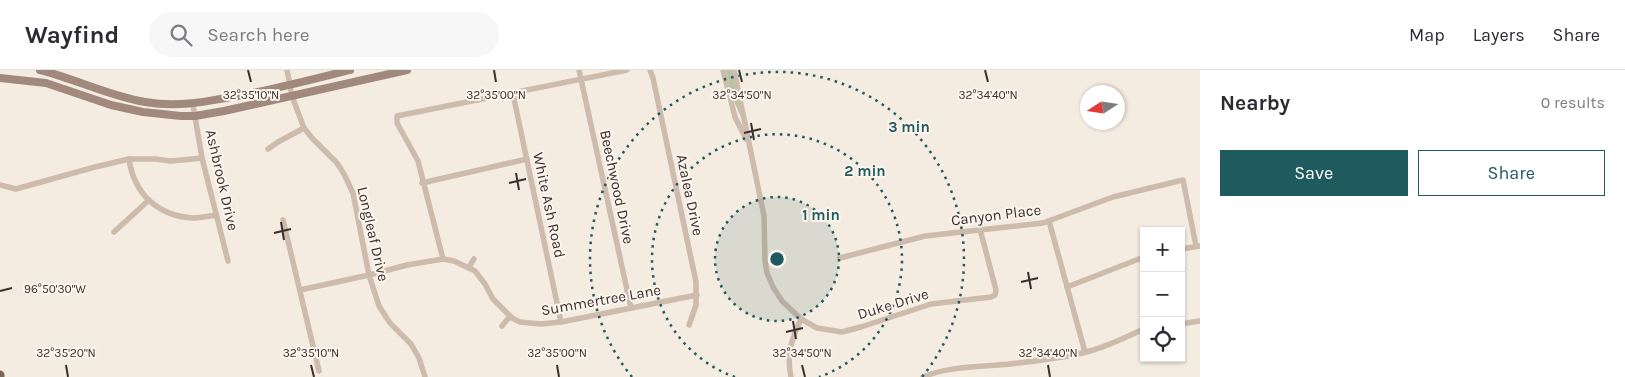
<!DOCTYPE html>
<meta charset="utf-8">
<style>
:root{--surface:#fff;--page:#f7f7f7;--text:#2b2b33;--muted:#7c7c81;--line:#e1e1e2;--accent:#1f5a5e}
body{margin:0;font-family:Karla,sans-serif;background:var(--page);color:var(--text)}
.controls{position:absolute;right:15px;bottom:15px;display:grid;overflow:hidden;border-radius:0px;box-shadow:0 1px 4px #0004}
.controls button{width:45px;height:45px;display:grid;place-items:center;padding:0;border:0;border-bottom:1px solid var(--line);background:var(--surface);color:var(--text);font:25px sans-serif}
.compass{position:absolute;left:1080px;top:15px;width:45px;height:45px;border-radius:50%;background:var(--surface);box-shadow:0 1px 4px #0004;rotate:258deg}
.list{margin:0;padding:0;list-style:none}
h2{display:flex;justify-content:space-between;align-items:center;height:65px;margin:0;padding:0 20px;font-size:21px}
h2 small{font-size:16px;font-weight:400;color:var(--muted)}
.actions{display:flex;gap:10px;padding:15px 20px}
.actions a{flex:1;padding:11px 0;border:1px solid var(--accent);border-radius:0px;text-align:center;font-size:18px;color:var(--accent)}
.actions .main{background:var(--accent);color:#fff}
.icon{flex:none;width:28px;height:28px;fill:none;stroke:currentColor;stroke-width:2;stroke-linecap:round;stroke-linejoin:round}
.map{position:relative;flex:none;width:1200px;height:307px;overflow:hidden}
header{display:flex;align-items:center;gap:30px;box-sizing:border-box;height:70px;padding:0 25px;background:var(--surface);border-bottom:1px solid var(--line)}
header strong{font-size:24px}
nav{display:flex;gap:28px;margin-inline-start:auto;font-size:18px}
.search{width:350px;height:45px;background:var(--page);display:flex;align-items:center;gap:12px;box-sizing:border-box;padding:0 18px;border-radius:28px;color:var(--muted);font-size:19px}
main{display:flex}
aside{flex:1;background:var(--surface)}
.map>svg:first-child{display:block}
.green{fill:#b8c4a0}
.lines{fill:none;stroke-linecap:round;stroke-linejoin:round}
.minor{stroke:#cdbbac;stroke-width:5.5}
.secondary{stroke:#a18a7d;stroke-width:8}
.primary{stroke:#7d675c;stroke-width:9}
.ticks{fill:none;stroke:#3b302b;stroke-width:2}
.ring{fill:none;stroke:#1f5a5e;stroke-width:2.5;stroke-dasharray:2.5 5}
.labels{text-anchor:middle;stroke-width:4;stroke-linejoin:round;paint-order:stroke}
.street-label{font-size:15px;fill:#3b302b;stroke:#fbf5ee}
.ticks-label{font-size:12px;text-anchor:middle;fill:#3b302b;stroke:#fbf5ee;stroke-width:4;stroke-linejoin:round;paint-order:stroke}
.centre{fill:#1f5a5e;stroke:#fbf5ee;stroke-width:2.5}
.ring-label{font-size:15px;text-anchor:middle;font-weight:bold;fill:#1f5a5e;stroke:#fbf5ee;stroke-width:4;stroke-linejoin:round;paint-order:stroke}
</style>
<header>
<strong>Wayfind</strong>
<div class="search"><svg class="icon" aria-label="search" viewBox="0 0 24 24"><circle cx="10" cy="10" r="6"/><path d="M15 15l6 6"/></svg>Search here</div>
<nav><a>Map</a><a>Layers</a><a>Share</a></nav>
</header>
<main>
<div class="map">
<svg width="1200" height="307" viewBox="0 0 1200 307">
<rect width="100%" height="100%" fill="#f4ebe1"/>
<!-- green -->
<path class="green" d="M726 0H732L741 47 733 29Z"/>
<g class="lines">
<!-- minor -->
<g class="minor">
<path d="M287 0 292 26 304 58 312 68 337 93 344 104 353 123 369 205 379 236 390 253 411 274 419 288 425 307"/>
<path d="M579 0 631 238"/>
<path d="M650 0 653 8 696 212V235L689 255"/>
<path d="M723 0 735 47 746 69"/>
<path d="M734 0 764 146 765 191 767 203 773 217 782 231 801 249 817 258 842 262 861 257 931 234 991 227 995 225 996 220 980 159"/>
<path d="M513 24 561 252"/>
<path d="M193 35 202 88 228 191"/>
<path d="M268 79 278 72 304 58"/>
<path d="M129 89C134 124 158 146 193 148 200 148 209 146 216 145"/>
<path d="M422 113 527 89"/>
<path d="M0 115 16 119 95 97 129 89H155L171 91 202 88"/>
<path d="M283 150 319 301"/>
<path d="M1049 151 1085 282"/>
<path d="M114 162 149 130"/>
<path d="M1181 179 1200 176"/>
<path d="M840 188 925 166 1043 153 1113 127 1183 110 1196 176"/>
<path d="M443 189 418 91 397 53V46L627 0"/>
<path d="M469 197 474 189"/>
<path d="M1067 217 1144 187"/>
<path d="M300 220 369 205 407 195 443 189 454 191 475 201 485 214 493 229 512 248 520 252 541 254 561 252 697 225"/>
<path d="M1181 254 1200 251"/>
<path d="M502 256 510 246"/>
<path d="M791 307C786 285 792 268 801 249"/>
<path d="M923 307C949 296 982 297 1010 294 1037 291 1064 288 1090 281 1109 276 1126 267 1144 259"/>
</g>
<!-- secondary -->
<g class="secondary">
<path d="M40 0C76 9 109 26 145 32 180 38 209 31 243 25 279 18 315 9 350 0"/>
<path d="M0 8 46 13 111 35 143 42 181 46H195L224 41 407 0"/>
</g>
<!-- primary -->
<path class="primary" d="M0 305V307"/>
</g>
<!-- ticks -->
<path class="ticks" d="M248 0 251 12M494 0 496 12M739 0 742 12M985 0 988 12M751 53 754 70M744 63 761 59M516 103 519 120M509 113 526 109M281 152 284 170M274 163 291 159M1028 202 1031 219M1021 212 1038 208M0 221 12 218M793 251 796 269M786 262 803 258M66 295 68 307M311 295 314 307M557 295 559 307M802 295 805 307M1048 295 1050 307"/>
<!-- distance rings -->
<circle cx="777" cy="189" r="62" fill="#1f5a5e" fill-opacity=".12"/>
<g class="ring">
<circle cx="777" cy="189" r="62"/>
<path d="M735 307A125 125 0 1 1 819 307"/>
<path d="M632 307A187 187 0 1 1 922 307"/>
</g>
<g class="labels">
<!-- street labels -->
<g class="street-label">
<text transform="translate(222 110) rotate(77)" y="5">Ashbrook Drive</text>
<text transform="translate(617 117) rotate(78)" y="5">Beechwood Drive</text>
<text transform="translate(690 125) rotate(78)" y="5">Azalea Drive</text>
<text transform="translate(549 135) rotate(78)" y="5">White Ash Road</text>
<text transform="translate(996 145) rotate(-7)" y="5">Canyon Place</text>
<text transform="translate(373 164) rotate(77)" y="5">Longleaf Drive</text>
<text transform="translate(601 230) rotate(-10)" y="5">Summertree Lane</text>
<text transform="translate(893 234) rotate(-17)" y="5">Duke Drive</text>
</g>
</g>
<g class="ticks-label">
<text x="251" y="29">32°35'10"N</text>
<text x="496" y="29">32°35'00"N</text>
<text x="742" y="29">32°34'50"N</text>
<text x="988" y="29">32°34'40"N</text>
<text x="55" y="223">96°50'30"W</text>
<text x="66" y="287">32°35'20"N</text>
<text x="311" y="287">32°35'10"N</text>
<text x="557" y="287">32°35'00"N</text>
<text x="802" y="287">32°34'50"N</text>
<text x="1048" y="287">32°34'40"N</text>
</g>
<circle cx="777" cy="189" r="8" class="centre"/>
<g class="ring-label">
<text x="909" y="62">3 min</text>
<text x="865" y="106">2 min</text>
<text x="821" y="150">1 min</text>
</g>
</svg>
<div class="controls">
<button>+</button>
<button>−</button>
<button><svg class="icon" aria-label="locate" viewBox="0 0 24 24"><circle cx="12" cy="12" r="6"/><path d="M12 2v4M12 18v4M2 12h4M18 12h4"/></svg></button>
</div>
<svg class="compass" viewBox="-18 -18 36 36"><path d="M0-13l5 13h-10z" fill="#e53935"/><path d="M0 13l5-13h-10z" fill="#7c7c81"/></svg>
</div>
<aside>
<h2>Nearby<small>0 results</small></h2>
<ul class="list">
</ul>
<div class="actions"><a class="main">Save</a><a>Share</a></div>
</aside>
</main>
